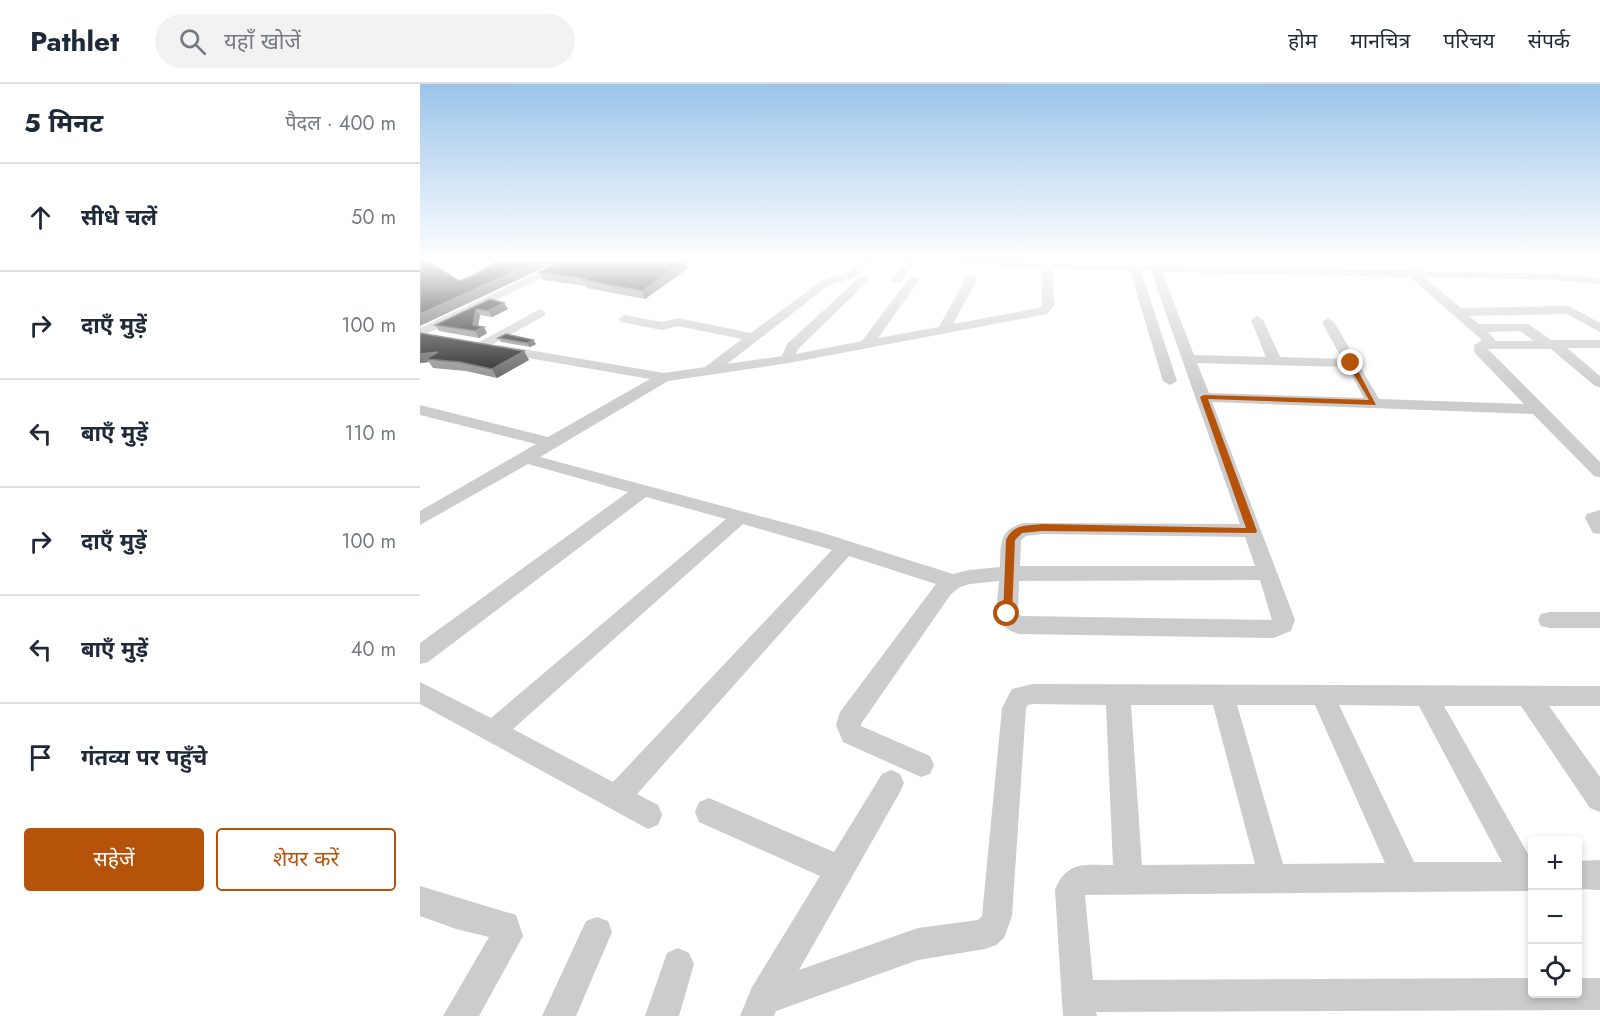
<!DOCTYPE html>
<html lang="hi">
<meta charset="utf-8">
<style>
:root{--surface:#fff;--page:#f2f2f3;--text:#1f2937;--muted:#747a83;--line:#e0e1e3;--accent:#b45309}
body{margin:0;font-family:Jost,"Noto Sans Devanagari",sans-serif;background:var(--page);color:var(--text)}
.controls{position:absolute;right:18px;bottom:18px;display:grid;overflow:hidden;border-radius:6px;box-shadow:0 3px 9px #0003}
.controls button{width:54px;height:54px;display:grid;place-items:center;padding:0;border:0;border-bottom:2px solid var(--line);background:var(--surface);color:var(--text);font:30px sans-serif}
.stop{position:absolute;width:18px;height:18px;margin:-14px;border:4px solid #b45309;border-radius:50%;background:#fff}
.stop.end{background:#b45309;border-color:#fff;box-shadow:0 2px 6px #0008}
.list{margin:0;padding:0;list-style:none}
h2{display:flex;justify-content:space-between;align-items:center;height:78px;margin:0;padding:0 24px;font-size:26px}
h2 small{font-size:20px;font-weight:400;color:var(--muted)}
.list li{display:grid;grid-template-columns:39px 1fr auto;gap:18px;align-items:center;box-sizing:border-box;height:108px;padding:0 24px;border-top:2px solid var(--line)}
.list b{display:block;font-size:22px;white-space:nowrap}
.list em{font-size:20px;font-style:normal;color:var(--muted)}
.actions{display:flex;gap:12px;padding:18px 24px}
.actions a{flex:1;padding:14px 0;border:2px solid var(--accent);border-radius:6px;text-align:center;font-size:21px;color:var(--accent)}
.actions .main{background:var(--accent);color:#fff}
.icon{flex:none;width:33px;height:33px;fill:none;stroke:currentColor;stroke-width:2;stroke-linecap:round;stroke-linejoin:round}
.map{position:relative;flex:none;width:1180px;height:932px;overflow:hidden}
header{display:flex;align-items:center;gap:36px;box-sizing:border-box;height:84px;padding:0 30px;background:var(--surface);border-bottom:2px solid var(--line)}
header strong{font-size:28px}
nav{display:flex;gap:33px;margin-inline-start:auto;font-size:21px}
.search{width:420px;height:54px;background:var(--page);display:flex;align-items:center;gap:15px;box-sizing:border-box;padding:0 21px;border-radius:33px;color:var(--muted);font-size:22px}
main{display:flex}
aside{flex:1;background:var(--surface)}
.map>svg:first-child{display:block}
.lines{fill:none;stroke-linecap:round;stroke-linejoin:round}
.minor{fill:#ccc;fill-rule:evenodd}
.wall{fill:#8a8a8a}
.shaded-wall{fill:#5c5c5c}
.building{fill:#161616;stroke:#5c5c5c;stroke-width:1.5}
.route{fill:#b45309}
</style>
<header>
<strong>Pathlet</strong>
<div class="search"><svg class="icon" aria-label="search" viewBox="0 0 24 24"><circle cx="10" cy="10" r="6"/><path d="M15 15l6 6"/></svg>यहाँ खोजें</div>
<nav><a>होम</a><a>मानचित्र</a><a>परिचय</a><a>संपर्क</a></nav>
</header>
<main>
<aside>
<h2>5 मिनट<small>पैदल · 400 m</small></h2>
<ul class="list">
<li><svg class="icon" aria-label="ahead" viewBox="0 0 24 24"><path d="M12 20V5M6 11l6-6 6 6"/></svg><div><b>सीधे चलें</b></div><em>50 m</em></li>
<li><svg class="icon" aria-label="right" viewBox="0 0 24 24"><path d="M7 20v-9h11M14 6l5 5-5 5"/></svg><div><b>दाएँ मुड़ें</b></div><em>100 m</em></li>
<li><svg class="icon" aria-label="left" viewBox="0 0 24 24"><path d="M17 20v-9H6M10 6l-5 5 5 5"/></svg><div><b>बाएँ मुड़ें</b></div><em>110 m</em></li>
<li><svg class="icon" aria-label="right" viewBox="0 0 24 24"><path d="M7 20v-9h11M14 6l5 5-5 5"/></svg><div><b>दाएँ मुड़ें</b></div><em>100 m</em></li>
<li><svg class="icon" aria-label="left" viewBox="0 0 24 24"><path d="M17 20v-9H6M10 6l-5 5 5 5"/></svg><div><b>बाएँ मुड़ें</b></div><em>40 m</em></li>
<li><svg class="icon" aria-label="arrive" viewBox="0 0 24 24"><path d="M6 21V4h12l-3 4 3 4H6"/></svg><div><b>गंतव्य पर पहुँचे</b></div></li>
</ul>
<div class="actions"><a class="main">सहेजें</a><a>शेयर करें</a></div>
</aside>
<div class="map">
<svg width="1180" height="932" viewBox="0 0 1180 932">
<rect width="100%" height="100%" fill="#fff"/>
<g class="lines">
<!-- minor -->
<g class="minor">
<path d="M143 177H157L0 253V244Z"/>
<path d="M441 177H453L433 194 409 201 307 280 362 272 367 260 440 193 444 192 450 195 448 197 378 265 376 270 442 257 490 193 494 192 500 195 458 254 519 243 546 194 552 191 558 194 533 240 619 224 622 221V185L543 180 538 177 1135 190 1180 194V200L1135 196 1004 193 1041 224 1149 222 1180 239V248L1147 230 1049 232 1059 240H1108L1131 256H1180V264H1147L1180 292V303L1175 302 1131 265H1068L1180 378V393L1174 392 1113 330 792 318 875 536 871 547 853 554 599 550C587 546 581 542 576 530L579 497 550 500 540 503 531 510 441 640V642L510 672 514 681 510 690 501 693 423 658 416 641 420 628 516 500 429 472 217 710 238 721 242 731 238 741 228 745 0 620V598L71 634 306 435 226 413 8 578 0 580V559L208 408 108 380 0 441V427L116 360 0 331V321L128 353 230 295 79 269 72 265 74 262 79 261 244 289 285 283 322 255 258 242 242 246 201 238 199 235 205 231 242 238 258 234 331 249 401 197 425 190ZM633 185 710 187 743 297 750 301 757 297 721 187H731L820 440 604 439C578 446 581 460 580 483L549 486 533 490 403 449 120 373 248 297 369 279 627 230 634 221ZM742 188 990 193 1062 256 1054 261V268L1104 320 959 315 914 238 908 234 902 238 922 275 860 273 843 236 837 232 831 236 846 273 774 271ZM1100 247 1114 257H1076L1068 248ZM777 279 927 283 944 314 789 309ZM323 440 412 466 193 698 93 645ZM622 450 825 453 835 482H600L601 456 606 452ZM840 496 852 536 602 532 598 530 599 497Z"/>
<path d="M486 177H497L480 198H472L470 196Z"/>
<path d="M120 225 126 229 124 232 66 264H56L54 261Z"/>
<path d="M1180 426V450L1173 449 1165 434 1167 430Z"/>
<path d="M1129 528H1180V544H1129L1121 542 1118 536 1121 530Z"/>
<path d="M613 600 1180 602V622H1129L1180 693V728L1170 724 1101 622H1024L1112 777V807L665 811 673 896 1112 894V910H1158V894H1180V926L676 928 677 932H643L635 806C647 776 665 781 693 781L686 621 613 620 608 621 606 624 592 832 584 854 576 861 565 865 498 876 356 927 354 932H320L332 903 400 792 279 738 275 728 279 718 289 714 414 768 462 690 471 686 480 690 484 699 480 708 379 886 498 844 558 836 562 832 582 624 592 605ZM711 621H793L835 780 722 781ZM817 621H895L965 779 863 780ZM919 621 999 622 1082 778H994Z"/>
<path d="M1180 776V806L1158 805V777Z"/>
<path d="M0 802 96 831 103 852 59 932H23L69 853 36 845 0 832Z"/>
<path d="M177 833 188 837 192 848 156 932H122L166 837Z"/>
<path d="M258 864 269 869 274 880 259 932H225L247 869Z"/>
</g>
</g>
<!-- wall -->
<g class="wall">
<path d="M141 177H265L268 184 225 215 167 204 166 202 123 196 119 188Z"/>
<path d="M70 215 84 219 88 225 72 233 60 231 58 242 67 249 59 254 19 247 15 241Z"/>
<path d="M0 249 109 276 77 294 46 287 13 284 9 278 0 279Z"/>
<path d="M78 254 116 260 110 263 81 258Z"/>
</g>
<!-- shaded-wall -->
<g class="shaded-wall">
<path d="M117 177H138L0 242V230Z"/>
<path d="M264 177H265L268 184 225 215 222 207Z"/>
<path d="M84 219 88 225 72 233 68 227Z"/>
<path d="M56 225 60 231 57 247 64 243 67 249 59 254 55 247 53 241Z"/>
<path d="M113 256 116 260 110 263 107 259Z"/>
<path d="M104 267 109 276 77 294 72 285Z"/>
<path d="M18 268 6 275 9 278 0 279V270Z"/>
</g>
<!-- building -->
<g class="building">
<path d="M0 177H8L39 197 54 191 77 177H117L0 230Z"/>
<path d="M141 177H264L222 207 163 196 167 195 119 188Z"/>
<path d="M70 215 84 219 68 227 56 225 53 241 64 243 55 247 15 241Z"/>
<path d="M0 249 104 267 72 285 40 278 6 275 18 268 0 270Z"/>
<path d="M86 250 113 256 107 259 78 254Z"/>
</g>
<!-- sky -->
<linearGradient id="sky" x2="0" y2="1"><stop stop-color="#9bc4ea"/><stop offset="0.57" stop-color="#fff"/><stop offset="1" stop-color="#fff" stop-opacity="0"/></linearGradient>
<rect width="1180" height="308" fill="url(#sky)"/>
<!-- route -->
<path class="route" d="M931 277 934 279 956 321 788 315 837 447 836 449 622 447 602 449 595 456 592 530 591 533H583L586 456C593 440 606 442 622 440L826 444 780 313 784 311 949 316 927 279Z"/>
</svg>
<div class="controls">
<button>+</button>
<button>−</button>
<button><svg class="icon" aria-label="locate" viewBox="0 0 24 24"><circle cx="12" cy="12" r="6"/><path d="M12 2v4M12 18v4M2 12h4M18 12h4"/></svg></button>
</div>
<div class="stop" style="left:587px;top:530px"></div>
<div class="stop end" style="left:931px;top:279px"></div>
</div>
</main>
